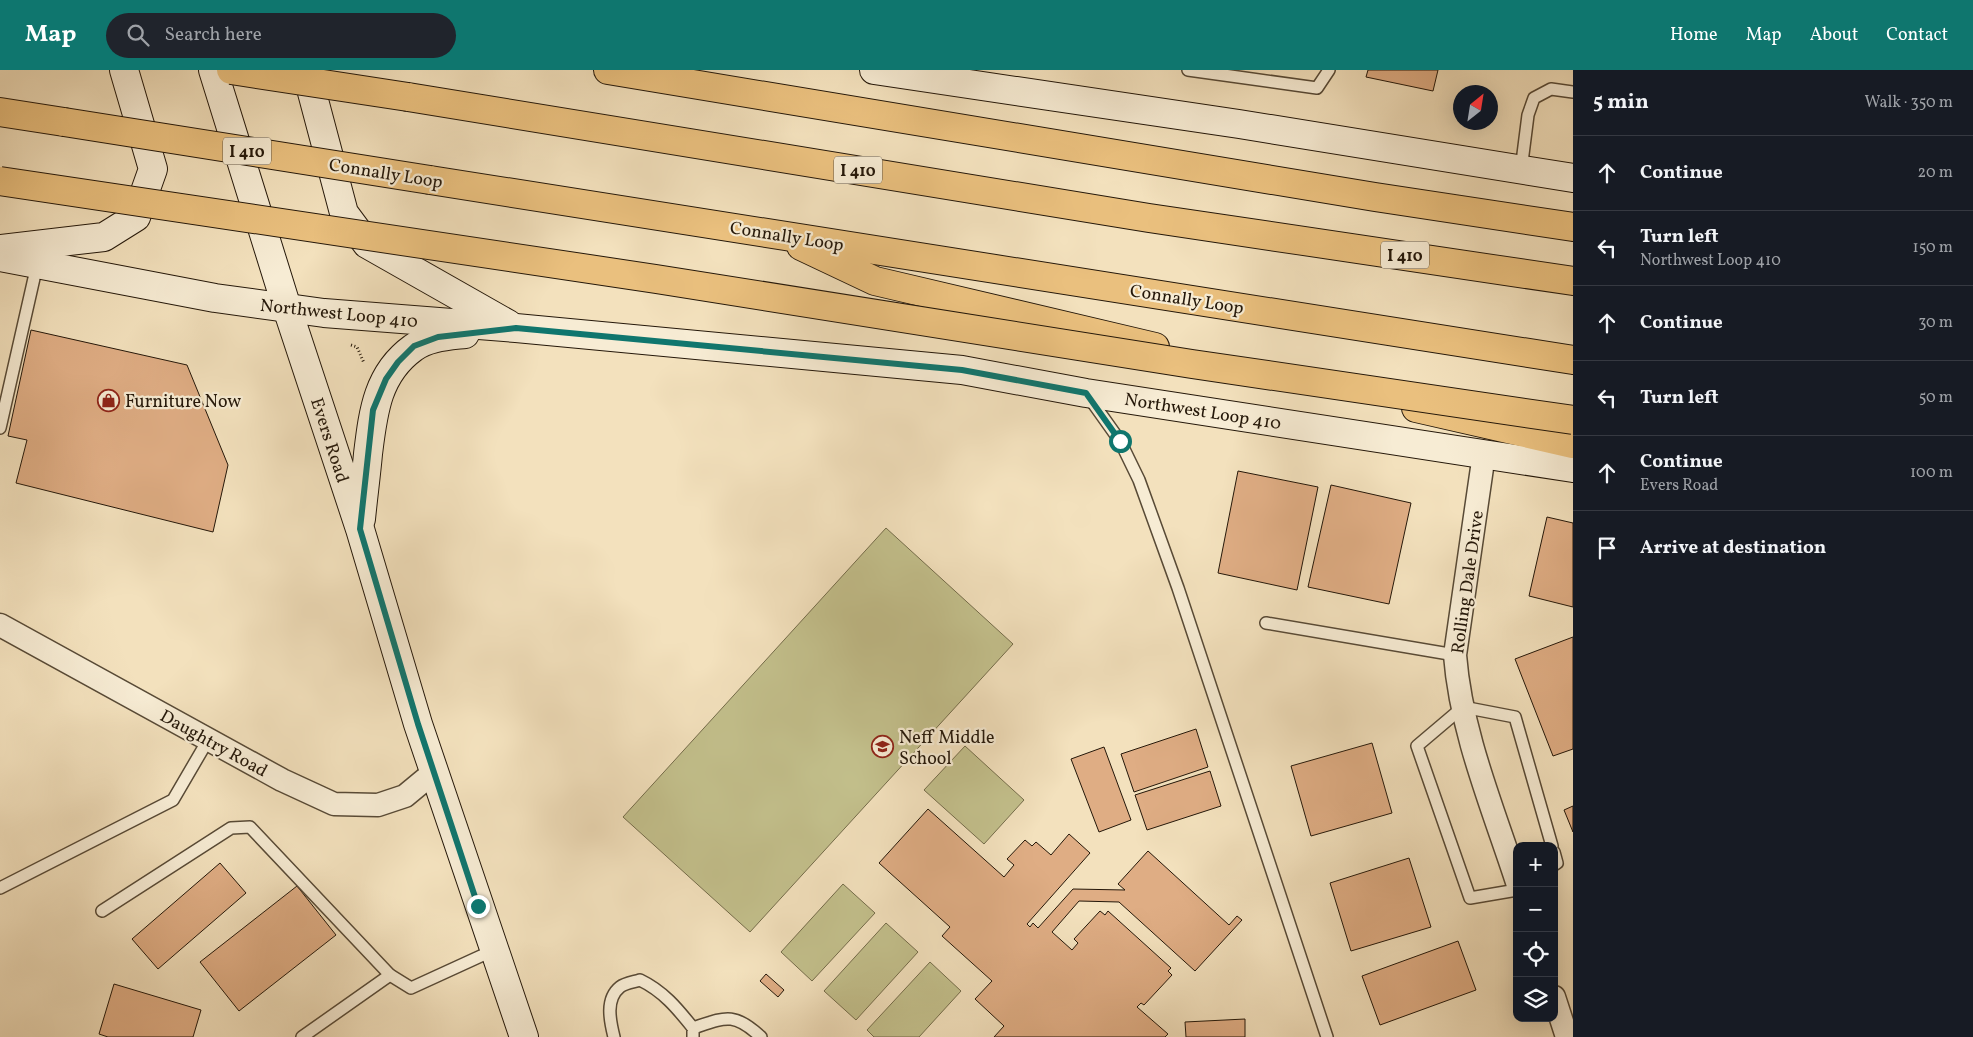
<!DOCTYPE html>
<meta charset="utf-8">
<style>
:root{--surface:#171b24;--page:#20242c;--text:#f1f3f6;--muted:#9ea1a6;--line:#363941;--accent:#0f766e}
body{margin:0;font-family:Vollkorn,serif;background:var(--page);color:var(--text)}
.controls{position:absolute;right:15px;bottom:15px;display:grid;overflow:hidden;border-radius:10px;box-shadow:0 5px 20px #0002}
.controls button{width:45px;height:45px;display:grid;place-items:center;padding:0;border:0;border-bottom:1px solid var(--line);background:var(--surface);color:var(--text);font:25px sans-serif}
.compass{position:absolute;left:1453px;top:15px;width:45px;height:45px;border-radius:50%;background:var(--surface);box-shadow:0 5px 20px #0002;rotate:30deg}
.stop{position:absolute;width:15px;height:15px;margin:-11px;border:4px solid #0f766e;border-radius:50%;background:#fff}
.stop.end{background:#0f766e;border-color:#fff;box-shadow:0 1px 5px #0008}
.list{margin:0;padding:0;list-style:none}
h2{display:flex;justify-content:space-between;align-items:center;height:65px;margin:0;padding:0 20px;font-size:21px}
h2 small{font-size:16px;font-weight:400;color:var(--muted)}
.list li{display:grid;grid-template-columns:32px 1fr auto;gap:15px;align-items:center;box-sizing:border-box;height:75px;padding:0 20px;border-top:1px solid var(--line)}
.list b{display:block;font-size:19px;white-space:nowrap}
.list p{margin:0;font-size:16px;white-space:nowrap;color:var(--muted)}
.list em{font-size:16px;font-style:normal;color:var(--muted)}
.icon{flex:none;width:28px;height:28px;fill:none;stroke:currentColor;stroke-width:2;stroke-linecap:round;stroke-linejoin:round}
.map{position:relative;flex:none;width:1573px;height:967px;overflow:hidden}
header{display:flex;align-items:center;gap:30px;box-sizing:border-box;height:70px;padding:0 25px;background:var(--accent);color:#fff}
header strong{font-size:24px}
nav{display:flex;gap:28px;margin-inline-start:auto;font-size:18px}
.search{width:350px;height:45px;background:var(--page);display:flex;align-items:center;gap:12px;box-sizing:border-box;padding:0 18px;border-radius:28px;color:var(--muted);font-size:19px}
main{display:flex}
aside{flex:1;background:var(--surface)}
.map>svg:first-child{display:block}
.green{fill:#c3c08c;stroke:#746c4a}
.building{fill:#dfad84;stroke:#241709}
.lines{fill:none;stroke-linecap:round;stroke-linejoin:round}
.lane-casing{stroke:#584a36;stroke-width:14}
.street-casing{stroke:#584a36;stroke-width:25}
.secondary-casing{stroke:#241709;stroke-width:30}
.highway-casing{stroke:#241709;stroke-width:30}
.path{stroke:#241709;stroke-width:3;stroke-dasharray:1 2.5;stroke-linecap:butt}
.lane{stroke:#f7ecd4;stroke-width:11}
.street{stroke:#f7ecd4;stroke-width:22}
.secondary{stroke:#f7ecd4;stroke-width:28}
.highway{stroke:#eac07e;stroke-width:28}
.highway-bridge-casing{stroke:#241709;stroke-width:30;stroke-linecap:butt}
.highway-bridge{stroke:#eac07e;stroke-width:28}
.route{stroke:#0f766e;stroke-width:6}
.labels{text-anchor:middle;stroke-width:4.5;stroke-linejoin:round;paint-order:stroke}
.shield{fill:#f7ecd4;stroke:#635746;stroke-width:1}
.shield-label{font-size:16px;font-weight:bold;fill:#241709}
.street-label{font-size:18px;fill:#241709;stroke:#f7ecd4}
.poi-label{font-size:18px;fill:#241709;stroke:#f7ecd4;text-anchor:start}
</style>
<header>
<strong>Map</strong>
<div class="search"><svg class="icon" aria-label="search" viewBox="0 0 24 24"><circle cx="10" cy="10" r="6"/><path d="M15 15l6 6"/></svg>Search here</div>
<nav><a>Home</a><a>Map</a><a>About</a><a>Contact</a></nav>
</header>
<main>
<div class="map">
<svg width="1573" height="967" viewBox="0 0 1573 967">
<rect width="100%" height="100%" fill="#f3e1bd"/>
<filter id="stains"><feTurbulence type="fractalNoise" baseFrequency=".004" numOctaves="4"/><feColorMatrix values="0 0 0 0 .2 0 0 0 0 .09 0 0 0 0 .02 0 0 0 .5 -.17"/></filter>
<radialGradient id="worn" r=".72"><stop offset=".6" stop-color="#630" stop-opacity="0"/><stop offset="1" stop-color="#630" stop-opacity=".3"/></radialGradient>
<!-- green -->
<g class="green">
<path d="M886 458 1013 574 750 862 623 747Z"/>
<path d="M965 676 1024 730 984 774 924 720Z"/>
<path d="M843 814 875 843 812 911 781 882Z"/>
<path d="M886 853 918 882 856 950 824 921Z"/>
<path d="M930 892 961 921 919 967H874L867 960Z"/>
</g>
<!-- building -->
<g class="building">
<path d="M1368 0H1438L1433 21 1366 7Z"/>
<path d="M31 260 187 295 228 395 213 462 16 413 27 370 8 366Z"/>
<path d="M1238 401 1318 417 1297 520 1218 503Z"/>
<path d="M1331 415 1411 433 1389 534 1308 517Z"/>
<path d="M1547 447 1573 453V537L1529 526Z"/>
<path d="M1573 567V679L1553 686 1515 589Z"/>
<path d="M1196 659 1208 697 1134 722 1121 684Z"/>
<path d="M1372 673 1392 743 1311 766 1291 696Z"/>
<path d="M1104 677 1131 750 1099 762 1071 689Z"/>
<path d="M1210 701 1221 736 1147 760 1135 725Z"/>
<path d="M1573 736V762L1564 740Z"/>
<path d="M928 739 1004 807 1014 795 1007 789 1025 770 1032 776 1036 772 1051 785 1069 764 1090 783 1027 854 1030 857 1033 853 1038 858 1073 819 1125 820 1118 814 1148 781 1229 855 1237 846 1242 850 1195 901 1119 832 1079 831 1052 862 1072 880 1078 873 1074 869 1100 841 1105 845 1108 841 1171 898 1168 901 1172 905 1144 935 1141 933 1137 937 1168 964 1165 967H994L1004 956 975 929 992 911 942 866 950 857 879 793Z"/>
<path d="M1409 788 1431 857 1351 881 1330 813Z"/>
<path d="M220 793 246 823 158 899 132 869Z"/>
<path d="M297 816 336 865 239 941 200 892Z"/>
<path d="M1458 871 1476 920 1380 955 1362 906Z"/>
<path d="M766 904 784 920 778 927 760 911Z"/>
<path d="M114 914 201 940 193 967H108L99 964Z"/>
<path d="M1245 949V967H1186L1185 952Z"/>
</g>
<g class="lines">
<defs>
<g id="lane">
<path d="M1188 0 1317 18 1329 0"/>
<path d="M1521 100 1528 45 1534 28 1551 19 1573 22"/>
<path d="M1088 326 1120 371 1139 410 1178 518 1327 967"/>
<path d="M0 358 37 195"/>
<path d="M1266 553 1455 585"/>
<path d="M1554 782 1557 793 1554 795"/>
<path d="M0 818 173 730 208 670"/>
<path d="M1517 820 1470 828 1417 676 1463 637 1515 647 1552 776"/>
<path d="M102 841 231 758 250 757 390 905 411 918 494 880"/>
<path d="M693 958C726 947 734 942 761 967"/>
<path d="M302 967 390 905"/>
<path d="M614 967C610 951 605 929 620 917 625 913 634 912 640 910 663 921 677 938 693 958V967"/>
</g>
<g id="street">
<path d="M1484 384 1455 585C1461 663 1493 738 1517 812"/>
<path d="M0 555 282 710 334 734 378 735 405 726 434 702"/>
<path d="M1554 927 1567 967"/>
</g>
<g id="secondary">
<path d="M213 0 287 238 360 459 418 654 524 967"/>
<path d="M306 0 344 143 367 174 508 254"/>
<path d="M874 0 1239 54 1573 108"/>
<path d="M0 179 104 167 136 147 153 99 124 0"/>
<path d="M0 187 215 228 324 243 516 258 962 300 1086 323 1573 398"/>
<path d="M361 449C363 428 366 406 368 384 373 343 377 304 413 278 427 267 448 266 465 264"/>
</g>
<g id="highway">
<path d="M608 0 1375 127 1573 157"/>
<path d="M408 27 1149 148 1573 211"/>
<path d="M0 42 64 52"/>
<path d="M430 110 1573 290"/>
<path d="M801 176 875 211 1155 277"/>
<path d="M1416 338 1573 374"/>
</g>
</defs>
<!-- lane casing -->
<use href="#lane" class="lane-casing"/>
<!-- street casing -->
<use href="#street" class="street-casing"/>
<!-- secondary casing -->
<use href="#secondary" class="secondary-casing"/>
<!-- highway casing -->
<use href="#highway" class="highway-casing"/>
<!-- path -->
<path class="path" d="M351 275 357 277 364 293"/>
<!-- lane -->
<use href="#lane" class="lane"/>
<!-- street -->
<use href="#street" class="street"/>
<!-- secondary -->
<use href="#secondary" class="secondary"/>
<!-- highway -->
<use href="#highway" class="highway"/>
<defs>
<g id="highway-bridge">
<path d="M231 0 408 27"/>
<path d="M64 52 430 110"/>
<path d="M0 111 656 209 1192 294 1573 350"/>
</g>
</defs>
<!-- highway-bridge casing -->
<use href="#highway-bridge" class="highway-bridge-casing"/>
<!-- highway-bridge -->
<use href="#highway-bridge" class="highway-bridge"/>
</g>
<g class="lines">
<!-- route -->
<path class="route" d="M478 836 418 654 360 459 373 340 386 309 398 292 414 276 438 267 516 258 962 300 1086 323 1120 371"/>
</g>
<!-- icons -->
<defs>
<symbol id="shop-ring" viewBox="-11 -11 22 22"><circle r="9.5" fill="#f7ecd4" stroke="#8f2418" stroke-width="1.5"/><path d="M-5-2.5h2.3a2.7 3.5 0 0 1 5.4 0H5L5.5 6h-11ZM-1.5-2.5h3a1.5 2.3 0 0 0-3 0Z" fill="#8f2418"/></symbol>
<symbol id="school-ring" viewBox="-11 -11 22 22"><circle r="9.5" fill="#f7ecd4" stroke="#8f2418" stroke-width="1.5"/><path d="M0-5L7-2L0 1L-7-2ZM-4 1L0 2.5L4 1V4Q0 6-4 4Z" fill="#8f2418"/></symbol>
</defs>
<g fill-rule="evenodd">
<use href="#shop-ring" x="96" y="318" width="25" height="25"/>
<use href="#school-ring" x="870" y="664" width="25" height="25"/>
</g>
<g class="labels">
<!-- shield labels -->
<g class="shield">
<rect x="223" y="67.5" width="48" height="27" rx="4"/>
<rect x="834" y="86.5" width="48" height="27" rx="4"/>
<rect x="1381" y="171.5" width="48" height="27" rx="4"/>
</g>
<g class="shield-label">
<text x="247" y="87">I 410</text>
<text x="858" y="106">I 410</text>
<text x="1405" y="191">I 410</text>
</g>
<!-- street labels -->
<g class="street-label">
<text transform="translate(386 103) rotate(9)" y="6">Connally Loop</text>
<text transform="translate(787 166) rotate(9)" y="6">Connally Loop</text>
<text transform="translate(1187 229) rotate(9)" y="6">Connally Loop</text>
<text transform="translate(339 243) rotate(6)" y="6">Northwest Loop 410</text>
<text transform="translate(1203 341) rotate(9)" y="6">Northwest Loop 410</text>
<text transform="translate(330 370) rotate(72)" y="6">Evers Road</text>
<text transform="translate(1467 512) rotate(-82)" y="6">Rolling Dale Drive</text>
<text transform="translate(214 673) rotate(29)" y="6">Daughtry Road</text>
</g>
<!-- poi labels -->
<g class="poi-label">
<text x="125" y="337">Furniture Now</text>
<text x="899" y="673">Neff Middle<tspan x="899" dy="21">School</tspan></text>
</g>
</g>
<rect width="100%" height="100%" filter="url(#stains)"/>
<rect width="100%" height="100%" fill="url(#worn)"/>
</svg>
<div class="controls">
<button>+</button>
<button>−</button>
<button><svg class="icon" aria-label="locate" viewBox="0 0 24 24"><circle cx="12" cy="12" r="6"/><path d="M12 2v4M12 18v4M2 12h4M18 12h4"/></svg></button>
<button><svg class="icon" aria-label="layers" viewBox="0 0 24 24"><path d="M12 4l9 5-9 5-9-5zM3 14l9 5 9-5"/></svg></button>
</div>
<svg class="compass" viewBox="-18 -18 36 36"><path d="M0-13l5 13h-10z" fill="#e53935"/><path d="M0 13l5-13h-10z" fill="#9ea1a6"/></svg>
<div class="stop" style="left:1120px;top:371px"></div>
<div class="stop end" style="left:478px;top:836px"></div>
</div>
<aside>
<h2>5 min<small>Walk · 350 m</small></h2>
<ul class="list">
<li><svg class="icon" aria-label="ahead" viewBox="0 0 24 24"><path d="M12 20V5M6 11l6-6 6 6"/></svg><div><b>Continue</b></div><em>20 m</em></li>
<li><svg class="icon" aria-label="left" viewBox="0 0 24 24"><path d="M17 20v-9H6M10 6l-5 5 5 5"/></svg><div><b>Turn left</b><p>Northwest Loop 410</p></div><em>150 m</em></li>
<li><svg class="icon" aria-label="ahead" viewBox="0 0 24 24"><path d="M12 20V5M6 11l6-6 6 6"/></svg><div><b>Continue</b></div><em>30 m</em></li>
<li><svg class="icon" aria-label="left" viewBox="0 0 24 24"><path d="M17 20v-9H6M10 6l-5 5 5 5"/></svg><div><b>Turn left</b></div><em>50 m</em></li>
<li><svg class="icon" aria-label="ahead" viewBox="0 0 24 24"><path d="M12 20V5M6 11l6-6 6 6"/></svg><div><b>Continue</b><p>Evers Road</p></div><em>100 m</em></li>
<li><svg class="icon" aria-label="arrive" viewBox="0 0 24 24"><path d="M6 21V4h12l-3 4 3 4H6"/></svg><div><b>Arrive at destination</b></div></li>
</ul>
</aside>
</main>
